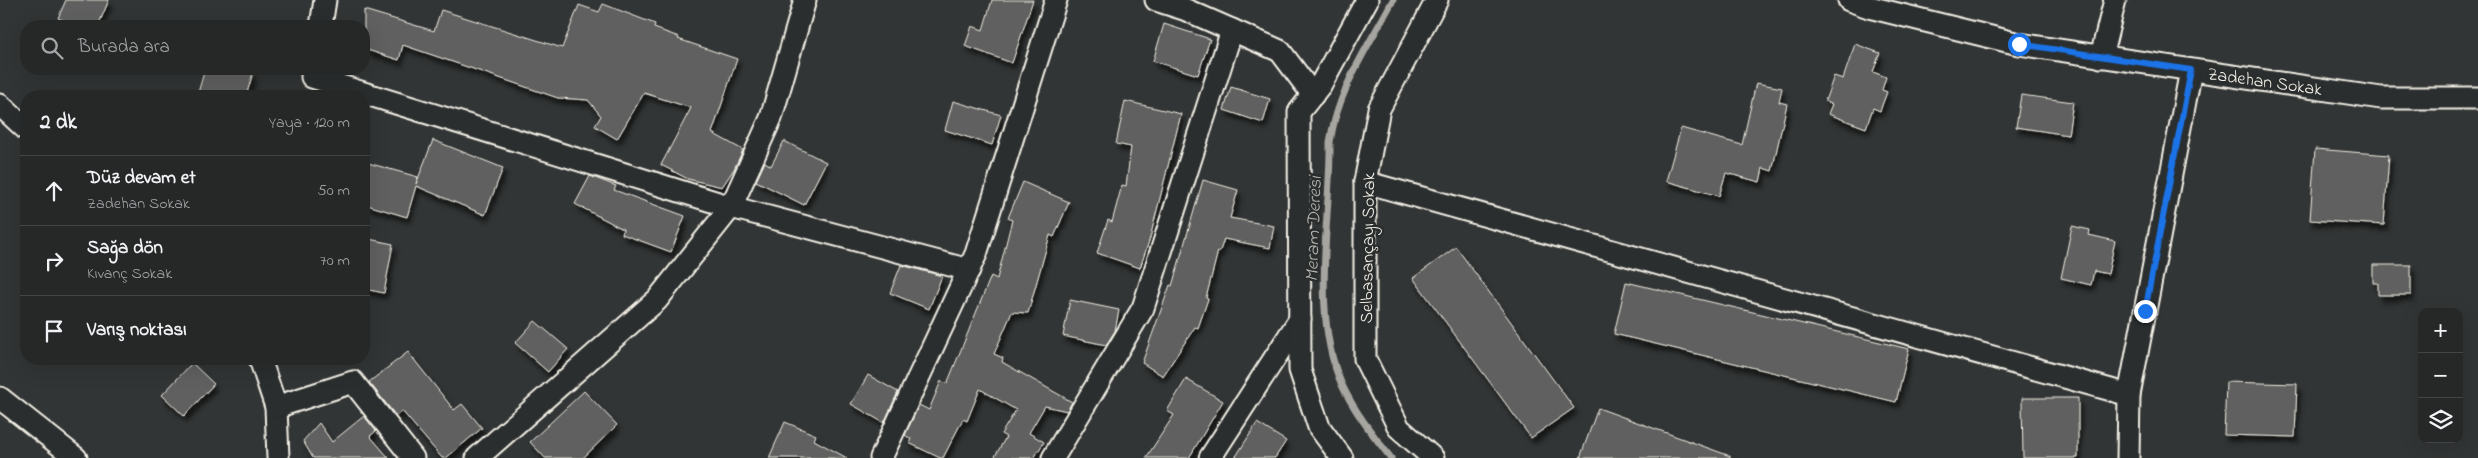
<!DOCTYPE html>
<html lang="tr">
<meta charset="utf-8">
<style>
:root{--surface:#262828;--page:#323434;--text:#f1f3f6;--muted:#a4a6a8;--line:#424445}
body{margin:0;font-family:"Indie Flower",sans-serif;background:var(--page);color:var(--text)}
.controls{position:absolute;right:15px;bottom:15px;display:grid;overflow:hidden;border-radius:10px;box-shadow:0 5px 20px #0002}
.controls button{width:45px;height:45px;display:grid;place-items:center;padding:0;border:0;border-bottom:1px solid var(--line);background:var(--surface);color:var(--text);font:25px sans-serif}
.stop{position:absolute;width:15px;height:15px;margin:-11px;border:4px solid #1a73e8;border-radius:50%;background:#fff}
.stop.end{background:#1a73e8;border-color:#fff;box-shadow:0 1px 5px #0008}
.list{margin:0;padding:0;list-style:none}
h2{display:flex;justify-content:space-between;align-items:center;height:65px;margin:0;padding:0 20px;font-size:21px}
h2 small{font-size:16px;font-weight:400;color:var(--muted)}
.list li{display:grid;grid-template-columns:32px 1fr auto;gap:15px;align-items:center;box-sizing:border-box;height:70px;padding:0 20px;border-top:1px solid var(--line)}
.list b{display:block;font-size:19px;white-space:nowrap}
.list p{margin:0;font-size:16px;white-space:nowrap;color:var(--muted)}
.list em{font-size:16px;font-style:normal;color:var(--muted)}
.icon{flex:none;width:28px;height:28px;fill:none;stroke:currentColor;stroke-width:2;stroke-linecap:round;stroke-linejoin:round}
.map{position:relative;flex:none;width:2478px;height:458px;overflow:hidden}
.search{position:absolute;background:var(--surface);box-shadow:0 5px 20px #0002;left:20px;top:20px;width:350px;height:55px;display:flex;align-items:center;gap:12px;box-sizing:border-box;padding:0 18px;border-radius:20px;color:var(--muted);font-size:19px}
.panel{position:absolute;background:var(--surface);box-shadow:0 5px 20px #0002;left:20px;top:90px;width:350px;height:275px;border-radius:20px}
.map>svg:first-child{display:block}
.lines{fill:none;stroke-linecap:round;stroke-linejoin:round}
.stream{stroke:#a6a5a0;stroke-width:7}
.building{fill:#5f605f;stroke:#f4f1e8;filter:url(#shadow)}
.street-casing{stroke:#f4f1e8;stroke-width:25}
.street{stroke:#2a2d2e;stroke-width:21}
.route{stroke:#1a73e8;stroke-width:6}
.labels{text-anchor:middle;stroke-width:5;stroke-linejoin:round;paint-order:stroke}
.street-label{font-size:18px;fill:#f4f1e8;stroke:#2a2d2e}
.water-label{font-size:19px;font-style:italic;fill:#b3b2ac;stroke:#2a2d2e}
</style>
<div class="map">
<svg width="2478" height="458" viewBox="0 0 2478 458">
<defs>
<filter id="shadow"><feDropShadow dx="3" dy="5.5" stdDeviation="2.5" flood-color="#0009"/></filter>
</defs>
<rect width="100%" height="100%" fill="#323535"/>
<filter id="ink" filterUnits="userSpaceOnUse"><feTurbulence type="fractalNoise" baseFrequency=".02" numOctaves="2"/><feDisplacementMap in="SourceGraphic" scale="10" xChannelSelector="R" yChannelSelector="G"/><feConvolveMatrix kernelMatrix="1 2 1 2 8 2 1 2 1" color-interpolation-filters="sRGB"/></filter>
<g filter="url(#ink)">
<g class="lines">
<!-- stream -->
<path class="stream" d="M1391 458C1373 435 1354 411 1342 385 1310 314 1331 218 1330 142 1338 89 1368 47 1393 0"/>
</g>
<!-- building -->
<g class="building">
<path d="M66 0H109L98 26H77L58 18Z"/>
<path d="M992 0H1033L1012 63 965 46 972 26 983 30Z"/>
<path d="M603 4 655 24 654 28 679 37 678 39 737 59 712 133 743 150 734 169 722 187 688 179 661 165 691 108 644 93 617 139 595 126 601 116 588 100 558 98 403 45 399 60 364 49V10L434 31 441 10 562 48 579 5 599 12Z"/>
<path d="M1164 24 1210 39 1198 75 1153 61Z"/>
<path d="M1855 44 1880 53 1873 72 1886 77 1882 90 1887 92 1880 111 1873 108 1866 128 1828 114 1832 104 1825 101 1834 76 1843 79Z"/>
<path d="M205 69H240L253 73 246 96H197Z"/>
<path d="M1756 83 1782 88 1779 102 1787 104 1772 171 1763 168 1760 182 1726 173 1719 196 1666 181 1681 128 1742 145Z"/>
<path d="M1231 87 1270 99 1263 123 1224 110Z"/>
<path d="M2021 95 2073 102 2068 135 2016 127Z"/>
<path d="M953 101 1001 115 992 145 945 130Z"/>
<path d="M1125 101 1181 114 1150 238 1140 268 1097 253 1108 220 1112 222 1122 185 1126 186 1131 147 1116 144Z"/>
<path d="M433 140 503 168 485 215 416 186 407 217 364 204V179L368 163 418 177 416 184Z"/>
<path d="M784 141 826 162 804 205 756 181 765 162 771 166Z"/>
<path d="M2315 149 2389 155 2384 225 2310 220Z"/>
<path d="M590 176 616 186 614 190 685 216 671 252 622 234 623 229 575 204Z"/>
<path d="M1203 180 1238 190 1230 218 1274 226 1270 248 1224 239 1220 251H1218L1206 298 1208 299 1198 328 1195 327 1163 376 1142 363 1170 285 1172 286Z"/>
<path d="M1023 182 1069 202 1054 237 1050 235 1028 313 1012 312 994 354 1003 358 1002 362 1072 402 1067 411 1045 406 1029 433 1044 442 1034 458H994L1006 437 1001 434 1016 410 980 389 967 421 963 419 943 458H940L909 443 911 439 905 435 919 405 929 410 941 381 947 384 991 276 997 279 1012 220 1008 218Z"/>
<path d="M2072 226 2090 230 2089 235 2115 241 2108 274 2094 271 2091 285 2061 278Z"/>
<path d="M364 238 393 244 384 293 364 289Z"/>
<path d="M1456 247 1574 408 1531 438 1413 278Z"/>
<path d="M901 265 942 276 929 309 890 293Z"/>
<path d="M2373 265H2411V295H2378V283H2373Z"/>
<path d="M1626 282 1909 349 1896 402 1614 334Z"/>
<path d="M1070 300 1119 310 1115 331 1106 345 1063 336Z"/>
<path d="M535 321 568 349 548 372 515 343Z"/>
<path d="M408 352 454 410 462 404 482 428 446 458H442L402 411 396 416 369 382Z"/>
<path d="M192 363 214 384 184 416 162 395Z"/>
<path d="M868 375 898 392 884 423 851 404Z"/>
<path d="M1186 379 1223 401 1189 458H1146L1174 415 1167 411Z"/>
<path d="M2226 382 2297 384 2295 437 2224 435Z"/>
<path d="M584 391 617 425 583 458H545L530 442Z"/>
<path d="M2022 398H2078V458H2023Z"/>
<path d="M1598 408 1730 456V458H1580Z"/>
<path d="M364 416 376 431 370 436 389 458H313L303 441 319 423 332 442Z"/>
<path d="M785 422 816 435 814 440 847 458H769Z"/>
<path d="M1257 423 1286 441 1275 458H1235Z"/>
</g>
<g class="lines">
<defs>
<g id="street">
<path d="M1156 0 1184 9 1280 51 1313 95"/>
<path d="M1849 0 1869 7 2019 44 2381 98H2478"/>
<path d="M321 26 325 0"/>
<path d="M2101 57 2115 0"/>
<path d="M312 77 731 207 969 270"/>
<path d="M0 105 26 129"/>
<path d="M1365 182 2129 395"/>
<path d="M260 359 276 407 278 458"/>
<path d="M0 398 76 458"/>
<path d="M276 407 353 382 413 458"/>
<path d="M477 458 657 300 731 207 771 118 805 0"/>
<path d="M881 458 976 254 1056 0"/>
<path d="M1053 458 1143 308 1232 30"/>
<path d="M1210 458 1300 319"/>
<path d="M1342 458 1319 427 1300 370 1299 112 1321 84 1367 0"/>
<path d="M1433 458 1399 428 1365 359V182L1379 109 1437 0"/>
<path d="M2128 458 2129 395 2191 70"/>
</g>
</defs>
<!-- street casing -->
<use href="#street" class="street-casing"/>
<!-- street -->
<use href="#street" class="street"/>
</g>
</g>
<g class="lines" filter="url(#ink)">
<!-- route -->
<path class="route" d="M2019 44 2191 70 2145 311"/>
</g>
<g class="labels">
<!-- street labels -->
<g class="street-label">
<text transform="translate(2265 81) rotate(8)" y="6">Zadehan Sokak</text>
<text transform="translate(1367 248) rotate(-89)" y="6">Selbasançayı Sokak</text>
</g>
<!-- water labels -->
<g class="water-label">
<text transform="translate(1312 229) rotate(-88)" y="7">Meram Deresi</text>
</g>
</g>
</svg>
<div class="controls">
<button>+</button>
<button>−</button>
<button><svg class="icon" aria-label="layers" viewBox="0 0 24 24"><path d="M12 4l9 5-9 5-9-5zM3 14l9 5 9-5"/></svg></button>
</div>
<div class="stop" style="left:2019px;top:44px"></div>
<div class="stop end" style="left:2145px;top:311px"></div>
<div class="search"><svg class="icon" aria-label="search" viewBox="0 0 24 24"><circle cx="10" cy="10" r="6"/><path d="M15 15l6 6"/></svg>Burada ara</div>
<section class="panel">
<h2>2 dk<small>Yaya · 120 m</small></h2>
<ul class="list">
<li><svg class="icon" aria-label="ahead" viewBox="0 0 24 24"><path d="M12 20V5M6 11l6-6 6 6"/></svg><div><b>Düz devam et</b><p>Zadehan Sokak</p></div><em>50 m</em></li>
<li><svg class="icon" aria-label="right" viewBox="0 0 24 24"><path d="M7 20v-9h11M14 6l5 5-5 5"/></svg><div><b>Sağa dön</b><p>Kıvanç Sokak</p></div><em>70 m</em></li>
<li><svg class="icon" aria-label="arrive" viewBox="0 0 24 24"><path d="M6 21V4h12l-3 4 3 4H6"/></svg><div><b>Varış noktası</b></div></li>
</ul>
</section>
</div>
